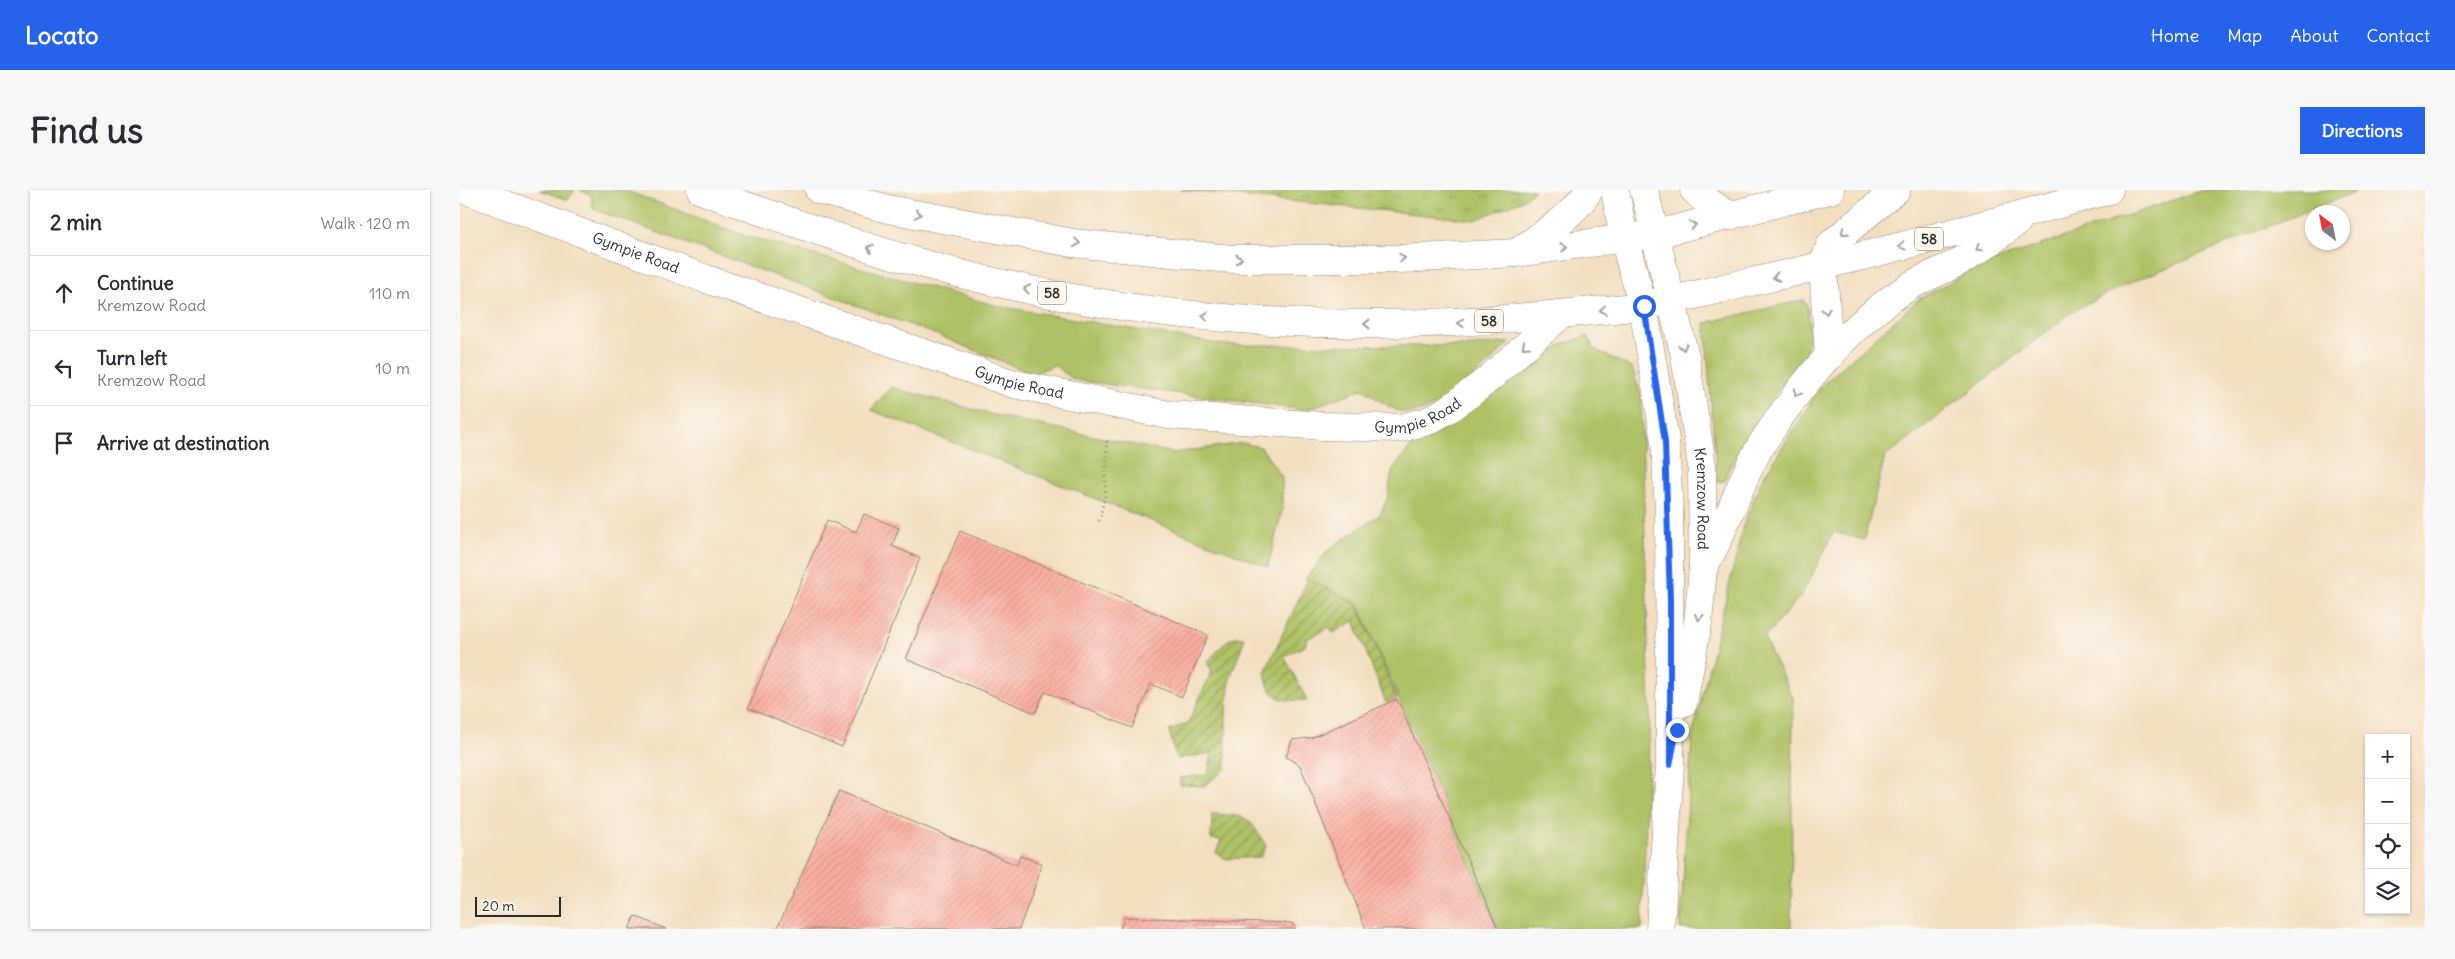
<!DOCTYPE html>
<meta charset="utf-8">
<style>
:root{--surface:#fff;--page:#f7f7f7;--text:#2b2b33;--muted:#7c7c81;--line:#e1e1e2;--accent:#2563eb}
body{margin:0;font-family:Delius,sans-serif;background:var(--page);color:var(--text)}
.controls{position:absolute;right:15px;bottom:15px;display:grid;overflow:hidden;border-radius:0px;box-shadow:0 1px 4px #0004}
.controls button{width:45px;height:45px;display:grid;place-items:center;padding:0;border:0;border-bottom:1px solid var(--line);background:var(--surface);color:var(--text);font:25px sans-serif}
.compass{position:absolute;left:1845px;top:15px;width:45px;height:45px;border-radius:50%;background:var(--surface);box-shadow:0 1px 4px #0004;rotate:328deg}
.scale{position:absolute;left:15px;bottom:12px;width:86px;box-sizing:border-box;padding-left:5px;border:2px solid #2b2b2b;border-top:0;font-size:14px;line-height:18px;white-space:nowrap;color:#2b2b2b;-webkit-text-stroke:4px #fbf7ec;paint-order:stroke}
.stop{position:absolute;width:15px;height:15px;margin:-11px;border:4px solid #2563eb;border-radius:50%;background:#fff}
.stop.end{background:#2563eb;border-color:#fff;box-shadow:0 1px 5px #0008}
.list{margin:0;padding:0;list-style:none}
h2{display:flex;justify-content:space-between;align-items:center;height:65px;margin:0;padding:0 20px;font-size:21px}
h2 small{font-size:16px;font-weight:400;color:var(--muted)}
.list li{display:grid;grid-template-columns:32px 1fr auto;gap:15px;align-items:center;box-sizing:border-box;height:75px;padding:0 20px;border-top:1px solid var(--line)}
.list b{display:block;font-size:19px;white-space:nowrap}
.list p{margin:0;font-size:16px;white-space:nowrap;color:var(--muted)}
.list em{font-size:16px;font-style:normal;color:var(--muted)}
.icon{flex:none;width:28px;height:28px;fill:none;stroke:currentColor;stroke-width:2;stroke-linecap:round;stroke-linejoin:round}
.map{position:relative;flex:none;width:1965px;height:739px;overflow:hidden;border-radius:0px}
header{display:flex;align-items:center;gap:30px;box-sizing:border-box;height:70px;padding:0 25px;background:var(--accent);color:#fff}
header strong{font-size:24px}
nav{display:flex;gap:28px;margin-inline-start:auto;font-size:18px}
.intro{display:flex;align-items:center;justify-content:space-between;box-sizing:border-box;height:120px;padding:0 30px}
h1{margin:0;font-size:35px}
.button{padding:12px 22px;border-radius:0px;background:var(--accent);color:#fff;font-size:18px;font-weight:700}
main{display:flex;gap:30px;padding:0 30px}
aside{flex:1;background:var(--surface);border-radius:0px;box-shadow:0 1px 4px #0004}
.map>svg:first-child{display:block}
.grass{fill:#aec165;stroke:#6c7648}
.park{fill:url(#park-tufts);stroke:#6c7648}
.garden{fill:url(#garden-furrows);stroke:#6c7648}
.building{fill:url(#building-hatch)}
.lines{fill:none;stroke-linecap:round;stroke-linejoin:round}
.minor-casing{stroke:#8f8476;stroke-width:29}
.highway-casing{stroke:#8f8476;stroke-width:29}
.path{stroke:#8f8476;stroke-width:3;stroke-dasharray:1 4;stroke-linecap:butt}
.minor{stroke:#fff;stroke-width:28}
.highway{stroke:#fff;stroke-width:28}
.oneway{stroke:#a0a0a0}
.route{stroke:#2563eb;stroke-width:6}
.labels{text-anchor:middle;stroke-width:4;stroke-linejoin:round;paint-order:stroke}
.shield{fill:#fbf7ec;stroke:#696865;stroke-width:1}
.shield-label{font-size:14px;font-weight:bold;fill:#2b2b2b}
.street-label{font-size:15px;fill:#2b2b2b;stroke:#fbf7ec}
</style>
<header>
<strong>Locato</strong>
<nav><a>Home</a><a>Map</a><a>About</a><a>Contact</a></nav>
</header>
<div class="intro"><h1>Find us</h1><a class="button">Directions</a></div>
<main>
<aside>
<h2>2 min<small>Walk · 120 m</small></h2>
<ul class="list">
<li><svg class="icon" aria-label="ahead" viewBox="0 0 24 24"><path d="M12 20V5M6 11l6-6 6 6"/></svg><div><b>Continue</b><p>Kremzow Road</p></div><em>110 m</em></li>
<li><svg class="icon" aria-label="left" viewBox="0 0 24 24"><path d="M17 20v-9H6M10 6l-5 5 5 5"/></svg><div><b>Turn left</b><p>Kremzow Road</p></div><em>10 m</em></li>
<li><svg class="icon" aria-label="arrive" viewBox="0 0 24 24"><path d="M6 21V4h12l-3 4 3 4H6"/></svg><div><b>Arrive at destination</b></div></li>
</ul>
</aside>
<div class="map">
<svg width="1965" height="739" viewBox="0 0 1965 739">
<defs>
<pattern id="park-tufts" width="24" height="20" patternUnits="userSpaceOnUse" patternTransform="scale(1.25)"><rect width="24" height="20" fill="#aec165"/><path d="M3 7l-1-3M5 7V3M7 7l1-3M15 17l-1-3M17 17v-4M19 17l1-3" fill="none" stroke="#8e9d53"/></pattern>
<pattern id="garden-furrows" width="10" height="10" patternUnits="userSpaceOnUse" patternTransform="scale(1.25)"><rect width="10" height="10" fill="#aec165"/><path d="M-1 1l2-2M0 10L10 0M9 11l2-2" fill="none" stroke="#8e9d53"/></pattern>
<pattern id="building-hatch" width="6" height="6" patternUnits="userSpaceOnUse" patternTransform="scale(1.25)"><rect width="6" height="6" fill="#faaca0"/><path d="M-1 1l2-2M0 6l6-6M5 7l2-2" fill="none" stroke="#d6948a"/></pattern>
</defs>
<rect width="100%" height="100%" fill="#fbf7ec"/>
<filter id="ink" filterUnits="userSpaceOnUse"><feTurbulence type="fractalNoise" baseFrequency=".02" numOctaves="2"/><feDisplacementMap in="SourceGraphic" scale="10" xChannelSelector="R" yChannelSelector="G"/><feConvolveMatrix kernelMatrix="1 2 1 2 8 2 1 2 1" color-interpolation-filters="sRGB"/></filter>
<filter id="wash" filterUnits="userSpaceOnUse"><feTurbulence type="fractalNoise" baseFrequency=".0096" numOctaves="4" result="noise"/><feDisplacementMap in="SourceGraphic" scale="20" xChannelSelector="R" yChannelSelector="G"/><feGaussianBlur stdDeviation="1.12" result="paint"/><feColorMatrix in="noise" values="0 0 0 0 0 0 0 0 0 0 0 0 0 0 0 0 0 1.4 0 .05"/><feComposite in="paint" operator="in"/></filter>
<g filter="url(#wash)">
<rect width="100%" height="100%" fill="#f3dec0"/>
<!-- grass -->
<g class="grass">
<path d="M79 0H115L108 10Z"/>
<path d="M119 0H164L286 46 538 116 765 155 1013 156 1050 152C1027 174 974 234 939 221 927 217 914 206 902 199L845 220 614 190 594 175 573 184 475 144 133 19 131 5Z"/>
<path d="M1743 0H1899L1674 91 1616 119 1425 267 1404 350 1374 342 1343 403 1304 448 1333 508 1331 739H1220L1232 547 1285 330 1302 289 1361 196 1459 109 1519 76Z"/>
<path d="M1343 110 1347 115 1350 141 1346 164 1314 205 1267 282 1265 291 1257 292 1245 133Z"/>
<path d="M1128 146 1134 159 1172 178 1181 205 1190 521 1182 739H1038L898 414 845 389 870 358 920 325 928 306 932 280 957 249 1081 173 1102 154Z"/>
<path d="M431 197 534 225 713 263 783 253 801 257 822 287V321L808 377 411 220Z"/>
</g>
<!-- park -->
<path class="park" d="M721 0H1075L1061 11 1015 30Z"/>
<!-- garden -->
<g class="garden">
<path d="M848 389 897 414 937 509 926 513 894 431 873 443 870 437 847 449 845 456 824 466 847 510C822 512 809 510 805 482Z"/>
<path d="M775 447 785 448 770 488 766 528V579L744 596 720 595 719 588 748 585 752 563 717 569 709 541 728 533 752 481 747 472 768 450Z"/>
<path d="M752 624C790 627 786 623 806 656L801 667 766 669 756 663 761 650 751 649Z"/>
</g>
<g id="blocks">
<!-- building -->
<g class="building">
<path d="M404 324 439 338 432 356 460 368 382 557 288 518 367 330 396 342Z"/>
<path d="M500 341 748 445 722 507 691 494 672 538 585 502 575 523 446 469Z"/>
<path d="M937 509 1038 739H906L840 575 826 567 832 550 851 548Z"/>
<path d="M379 601 557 675 560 666 581 673 578 688 559 739H317Z"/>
<path d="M175 726 206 739H169Z"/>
<path d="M665 727 832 733 836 739H660Z"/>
</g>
</g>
</g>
<g filter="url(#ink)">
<use href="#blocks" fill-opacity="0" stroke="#8f8476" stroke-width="1"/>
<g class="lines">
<defs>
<g id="minor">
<path id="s1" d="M6 0 246 89 554 194 709 225 862 236 941 238 968 231 992 217 1025 192 1102 124"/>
<path d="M1155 0 1164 49 1183 116 1205 251 1209 320 1210 575 1200 739"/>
<path id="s2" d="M1184 0 1225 166 1242 276 1243 378 1238 433 1223 513"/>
<path d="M1234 0 1244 9 1270 26"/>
<path d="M1056 63C1081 45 1113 27 1129 0"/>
<path d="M1369 166 1363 76 1371 54 1436 0"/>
</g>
<g id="highway">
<path d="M241 0C309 24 377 49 447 69 657 131 881 147 1099 124 1128 121 1157 120 1185 115 1216 110 1247 102 1277 95 1402 68 1526 35 1649 0"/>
<path d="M359 0 428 19 613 53 771 69H940L1056 63 1196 44 1370 0"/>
<path d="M1243 378C1268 337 1279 289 1305 249 1343 191 1391 133 1450 96 1467 86 1487 79 1504 69 1523 58 1540 44 1557 32"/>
</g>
</defs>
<!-- minor casing -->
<use href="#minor" class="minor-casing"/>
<!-- highway casing -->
<use href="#highway" class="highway-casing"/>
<!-- path -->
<path class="path" d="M639 331 645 306 647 249"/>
<!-- minor -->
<use href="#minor" class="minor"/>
<!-- highway -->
<use href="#highway" class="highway"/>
</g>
<!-- one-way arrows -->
<defs><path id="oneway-chevron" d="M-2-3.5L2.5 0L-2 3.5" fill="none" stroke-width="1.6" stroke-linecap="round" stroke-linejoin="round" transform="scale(1.25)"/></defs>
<g class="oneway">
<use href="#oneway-chevron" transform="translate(458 24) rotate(10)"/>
<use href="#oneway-chevron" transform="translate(1233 35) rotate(-14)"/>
<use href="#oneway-chevron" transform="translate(1384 42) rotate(139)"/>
<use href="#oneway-chevron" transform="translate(617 53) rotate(7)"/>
<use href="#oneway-chevron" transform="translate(1442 56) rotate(165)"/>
<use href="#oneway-chevron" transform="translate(1104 57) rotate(-7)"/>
<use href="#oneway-chevron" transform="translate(410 58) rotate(-162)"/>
<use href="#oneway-chevron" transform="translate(1519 58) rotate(146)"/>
<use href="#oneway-chevron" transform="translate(942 68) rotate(-2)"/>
<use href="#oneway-chevron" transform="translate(779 69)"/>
<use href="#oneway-chevron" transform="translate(1316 87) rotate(168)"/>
<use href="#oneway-chevron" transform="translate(567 99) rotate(-169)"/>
<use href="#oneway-chevron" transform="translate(1143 120) rotate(174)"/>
<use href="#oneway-chevron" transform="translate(1366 121) rotate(82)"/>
<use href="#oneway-chevron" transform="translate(745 126) rotate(-173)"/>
<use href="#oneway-chevron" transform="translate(1001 133) rotate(177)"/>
<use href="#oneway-chevron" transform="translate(907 134) rotate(-180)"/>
<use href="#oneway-chevron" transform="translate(1065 156) rotate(138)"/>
<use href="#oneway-chevron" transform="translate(1223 157) rotate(77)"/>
<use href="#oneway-chevron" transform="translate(1337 203) rotate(125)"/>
<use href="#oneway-chevron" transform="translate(1239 427) rotate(95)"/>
</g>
</g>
<g class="lines" filter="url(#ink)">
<!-- route -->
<path class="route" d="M1184 116 1205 252 1210 410V575L1217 540"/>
</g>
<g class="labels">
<!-- shield labels -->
<g class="shield">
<rect x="1455" y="37.5" width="28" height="23" rx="4"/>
<rect x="578" y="91.5" width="28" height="23" rx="4"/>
<rect x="1015" y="119.5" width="28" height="23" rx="4"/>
</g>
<g class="shield-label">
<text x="1469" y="54">58</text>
<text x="592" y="108">58</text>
<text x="1029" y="136">58</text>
</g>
<!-- street labels -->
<g class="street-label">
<text dy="5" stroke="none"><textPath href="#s1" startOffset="181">Gympie Road</textPath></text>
<text dy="5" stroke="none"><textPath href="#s1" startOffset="586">Gympie Road</textPath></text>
<text dy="5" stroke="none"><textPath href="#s1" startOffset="991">Gympie Road</textPath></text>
<text dy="5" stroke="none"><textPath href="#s2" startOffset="315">Kremzow Road</textPath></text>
</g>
</g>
</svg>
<div class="controls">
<button>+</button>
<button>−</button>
<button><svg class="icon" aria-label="locate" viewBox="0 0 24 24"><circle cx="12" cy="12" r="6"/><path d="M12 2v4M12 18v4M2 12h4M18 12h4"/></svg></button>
<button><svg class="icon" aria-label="layers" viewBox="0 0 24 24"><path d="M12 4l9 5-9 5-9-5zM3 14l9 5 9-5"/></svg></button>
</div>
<svg class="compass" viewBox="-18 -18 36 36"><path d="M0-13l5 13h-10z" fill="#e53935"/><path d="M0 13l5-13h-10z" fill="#7c7c81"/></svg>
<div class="scale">20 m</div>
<div class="stop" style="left:1184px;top:116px"></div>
<div class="stop end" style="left:1217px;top:540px"></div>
</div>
</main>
